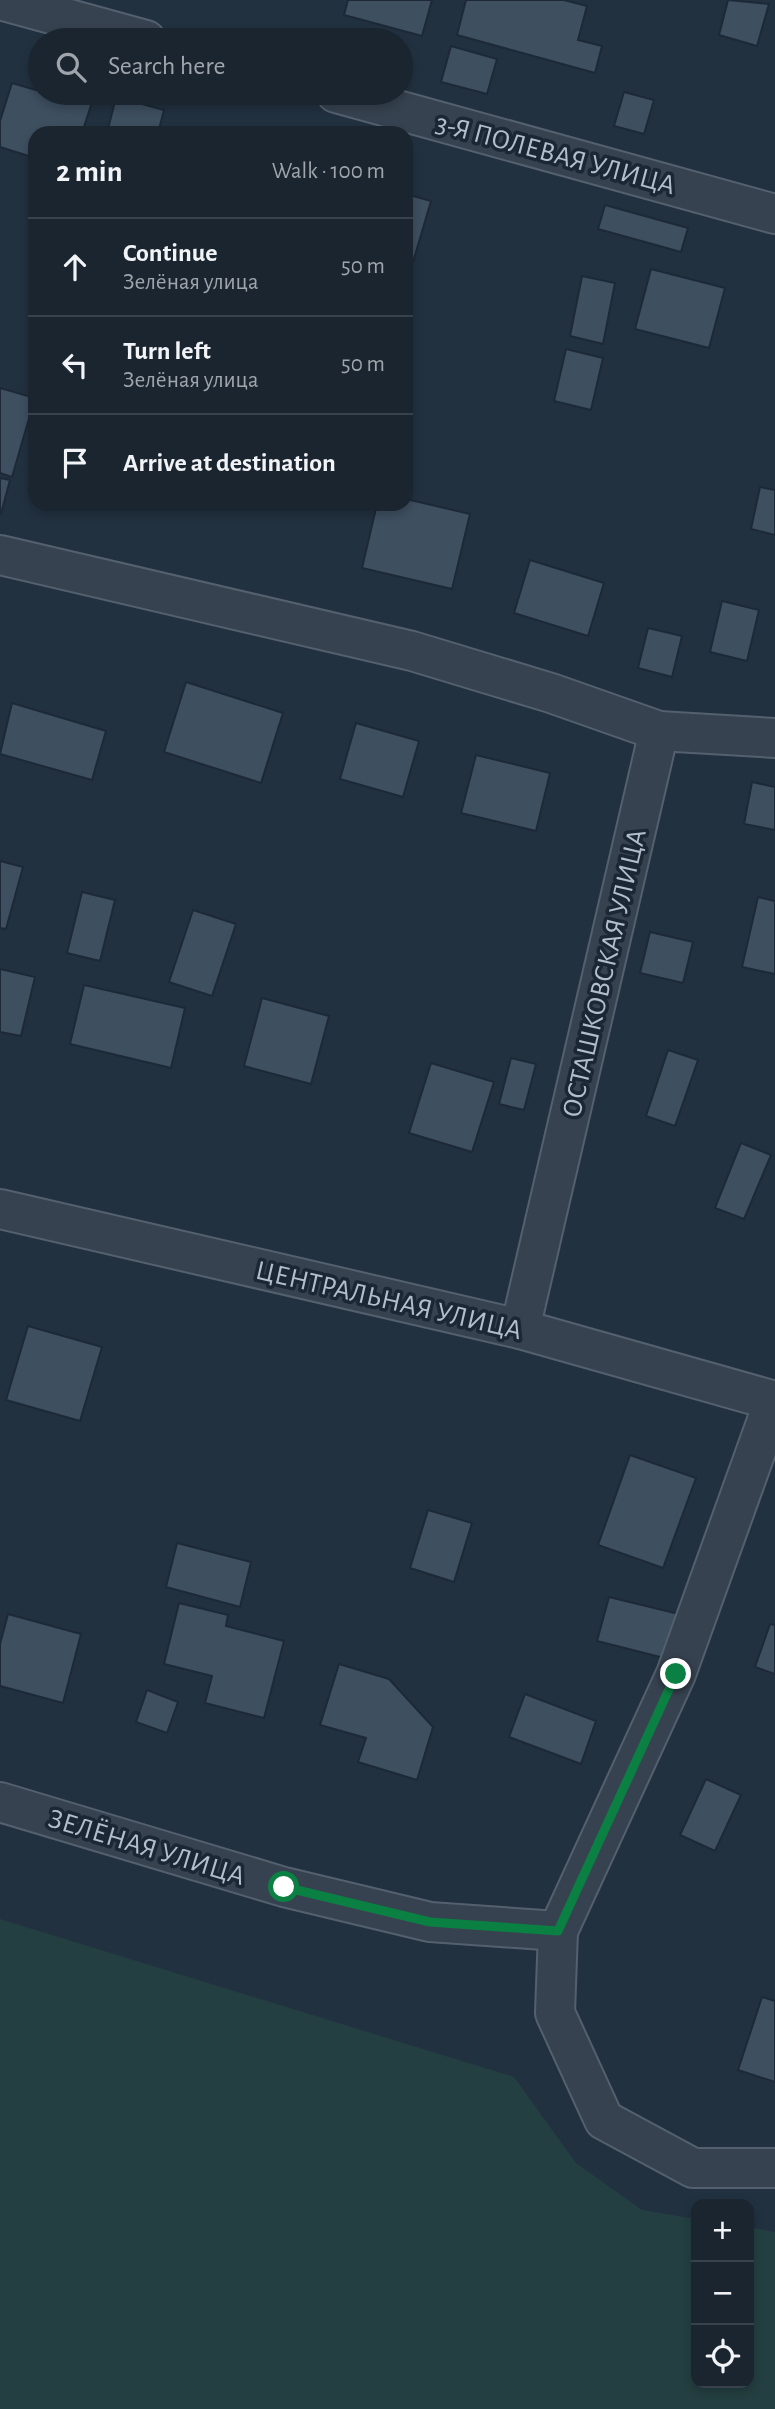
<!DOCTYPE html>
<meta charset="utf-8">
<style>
:root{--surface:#1a2530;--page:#27313c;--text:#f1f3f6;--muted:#9fa5ab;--line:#38424c}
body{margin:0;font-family:"Alegreya Sans",sans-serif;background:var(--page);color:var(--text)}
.controls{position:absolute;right:21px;bottom:21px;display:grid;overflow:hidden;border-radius:14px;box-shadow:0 4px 10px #0003}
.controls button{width:63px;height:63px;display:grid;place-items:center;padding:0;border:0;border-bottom:2px solid var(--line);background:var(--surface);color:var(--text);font:35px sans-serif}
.stop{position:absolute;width:21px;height:21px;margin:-16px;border:5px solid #0b8043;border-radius:50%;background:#fff}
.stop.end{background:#0b8043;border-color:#fff;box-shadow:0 2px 7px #0008}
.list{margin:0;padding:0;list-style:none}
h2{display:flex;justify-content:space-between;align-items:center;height:91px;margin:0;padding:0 28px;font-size:30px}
h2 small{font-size:23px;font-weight:400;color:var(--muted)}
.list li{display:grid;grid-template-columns:46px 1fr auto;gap:21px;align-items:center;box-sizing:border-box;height:98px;padding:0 28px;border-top:2px solid var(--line)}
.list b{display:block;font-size:26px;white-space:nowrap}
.list p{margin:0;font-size:23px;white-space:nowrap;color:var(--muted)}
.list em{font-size:23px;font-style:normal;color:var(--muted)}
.icon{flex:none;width:38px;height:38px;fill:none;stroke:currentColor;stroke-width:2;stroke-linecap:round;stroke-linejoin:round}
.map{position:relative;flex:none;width:775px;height:2409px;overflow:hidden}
.search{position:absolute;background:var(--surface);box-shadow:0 4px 10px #0003;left:28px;top:28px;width:385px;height:77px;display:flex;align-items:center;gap:18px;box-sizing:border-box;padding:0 24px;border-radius:38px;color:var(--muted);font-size:26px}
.panel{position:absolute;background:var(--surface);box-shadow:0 4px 10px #0003;left:28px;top:126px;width:385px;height:385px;border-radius:21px}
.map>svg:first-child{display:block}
.grass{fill:#243f41}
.building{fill:#3e4f60;stroke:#1d2937;stroke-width:2}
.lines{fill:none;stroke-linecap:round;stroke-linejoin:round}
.minor-casing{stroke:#54606e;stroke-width:42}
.minor{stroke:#374250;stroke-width:38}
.route{stroke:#0b8043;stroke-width:9}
.labels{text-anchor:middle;stroke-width:7;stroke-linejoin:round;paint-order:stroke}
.street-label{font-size:28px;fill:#b3bdcb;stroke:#1b2735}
</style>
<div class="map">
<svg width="775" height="2409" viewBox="0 0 775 2409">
<rect width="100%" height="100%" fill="#223140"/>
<!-- grass -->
<path class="grass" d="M0 1919 514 2077 576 2163 642 2210 696 2219V2383H749V2227L775 2232V2409H0Z"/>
<!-- building -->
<g class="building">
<path d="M348 0H432L422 36 344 15Z"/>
<path d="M466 0H564L587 6 578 40 602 46 595 73 457 35Z"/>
<path d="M728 0 769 4 757 46 719 35Z"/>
<path d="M451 46 497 59 487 94 441 82Z"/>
<path d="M40 75V93H95L82 133H35V158L0 147V121L12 83 36 90Z"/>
<path d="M624 92 654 100 644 134 614 126Z"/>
<path d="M116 97 164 110 158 133H107Z"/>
<path d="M406 194 431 201 413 262 406 260Z"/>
<path d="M605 205 688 228 681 252 598 229Z"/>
<path d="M651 269 725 288 709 348 635 329Z"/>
<path d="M582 276 615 283 603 344 570 336Z"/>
<path d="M566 349 603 358 591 410 554 401Z"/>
<path d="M0 388 35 398 12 477 0 473Z"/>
<path d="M0 478 10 480 1 514H0Z"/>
<path d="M760 487 775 490V535L751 529Z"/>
<path d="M406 499 470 514 452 589 362 568 377 504H406Z"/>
<path d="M530 560 604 583 588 636 514 613Z"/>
<path d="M722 601 759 610 747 661 710 652Z"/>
<path d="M648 628 682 636 672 677 638 668Z"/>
<path d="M186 682 283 713 261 783 164 752Z"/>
<path d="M12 703 106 731 92 780 0 754Z"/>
<path d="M356 723 419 741 403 797 340 779Z"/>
<path d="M476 755 550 773 536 831 461 813Z"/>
<path d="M752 782 775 787V830L744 824Z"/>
<path d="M0 861 23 867 6 929 0 928Z"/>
<path d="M82 892 115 900 100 961 67 953Z"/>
<path d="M758 897 775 901V974L742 967Z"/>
<path d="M193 910 236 924 212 996 169 982Z"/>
<path d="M650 932 693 942 683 983 640 973Z"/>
<path d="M0 969 35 977 21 1036 0 1032Z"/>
<path d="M84 985 185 1008 171 1068 70 1044Z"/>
<path d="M262 998 329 1016 311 1084 244 1066Z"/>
<path d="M668 1050 698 1060 675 1126 646 1116Z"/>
<path d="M511 1058 536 1064 524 1110 499 1104Z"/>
<path d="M431 1063 494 1082 472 1152 409 1133Z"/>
<path d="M741 1143 771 1155 744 1219 715 1208Z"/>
<path d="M28 1326 102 1347 80 1421 6 1400Z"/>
<path d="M630 1455 696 1478 663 1568 598 1545Z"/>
<path d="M428 1510 472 1523 454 1582 410 1568Z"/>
<path d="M177 1543 251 1562 240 1607 166 1587Z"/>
<path d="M609 1597 683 1615 672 1660 597 1641Z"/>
<path d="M179 1603 228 1615 226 1626 284 1641 264 1718 205 1703 212 1676 164 1664Z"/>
<path d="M8 1614 81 1634 63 1703 0 1686V1644Z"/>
<path d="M770 1624 775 1625V1674L755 1667Z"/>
<path d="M339 1664 389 1679 433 1727 417 1780 358 1762 366 1738 320 1725Z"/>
<path d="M147 1690 178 1702 167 1733 136 1722Z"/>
<path d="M525 1694 596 1721 581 1764 509 1737Z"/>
<path d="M706 1779 741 1795 715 1851 680 1835Z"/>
<path d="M762 1997 775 2001V2082L738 2070Z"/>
</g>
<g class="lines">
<defs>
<g id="minor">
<path d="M0 0 146 40"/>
<path d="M336 93 775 214"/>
<path d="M0 555 412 651 551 693 659 731"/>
<path d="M0 1209 520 1329 775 1401"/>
<path d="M520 1329 659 731 775 738"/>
<path d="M0 1802 284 1887 430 1922 558 1931 676 1674 774 1401"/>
<path d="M558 1931 555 2013 604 2120 693 2168H775"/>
</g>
</defs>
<!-- minor casing -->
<use href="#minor" class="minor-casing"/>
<!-- minor -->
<use href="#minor" class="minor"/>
</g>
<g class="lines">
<!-- route -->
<path class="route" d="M284 1887 430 1922 558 1931 676 1674"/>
</g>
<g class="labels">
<!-- street labels -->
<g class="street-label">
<text transform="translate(556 153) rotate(15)" y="10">3-Я ПОЛЕВАЯ УЛИЦА</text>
<text transform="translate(603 973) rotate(-77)" y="10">ОСТАШКОВСКАЯ УЛИЦА</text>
<text transform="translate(389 1299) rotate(13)" y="10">ЦЕНТРАЛЬНАЯ УЛИЦА</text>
<text transform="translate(147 1846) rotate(17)" y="10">ЗЕЛЁНАЯ УЛИЦА</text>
</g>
</g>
</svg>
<div class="controls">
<button>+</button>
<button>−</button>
<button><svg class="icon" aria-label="locate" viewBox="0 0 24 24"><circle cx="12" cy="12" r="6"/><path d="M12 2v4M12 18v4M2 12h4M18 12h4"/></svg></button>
</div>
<div class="stop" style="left:284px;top:1887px"></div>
<div class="stop end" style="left:676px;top:1674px"></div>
<div class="search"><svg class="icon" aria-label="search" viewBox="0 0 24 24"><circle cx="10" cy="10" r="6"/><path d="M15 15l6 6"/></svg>Search here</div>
<section class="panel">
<h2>2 min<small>Walk · 100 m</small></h2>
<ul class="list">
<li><svg class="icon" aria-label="ahead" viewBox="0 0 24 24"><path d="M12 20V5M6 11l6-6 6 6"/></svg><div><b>Continue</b><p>Зелёная улица</p></div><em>50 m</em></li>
<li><svg class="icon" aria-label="left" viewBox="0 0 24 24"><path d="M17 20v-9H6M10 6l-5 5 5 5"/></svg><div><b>Turn left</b><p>Зелёная улица</p></div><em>50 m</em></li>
<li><svg class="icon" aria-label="arrive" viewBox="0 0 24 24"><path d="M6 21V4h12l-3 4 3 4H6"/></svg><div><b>Arrive at destination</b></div></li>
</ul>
</section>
</div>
